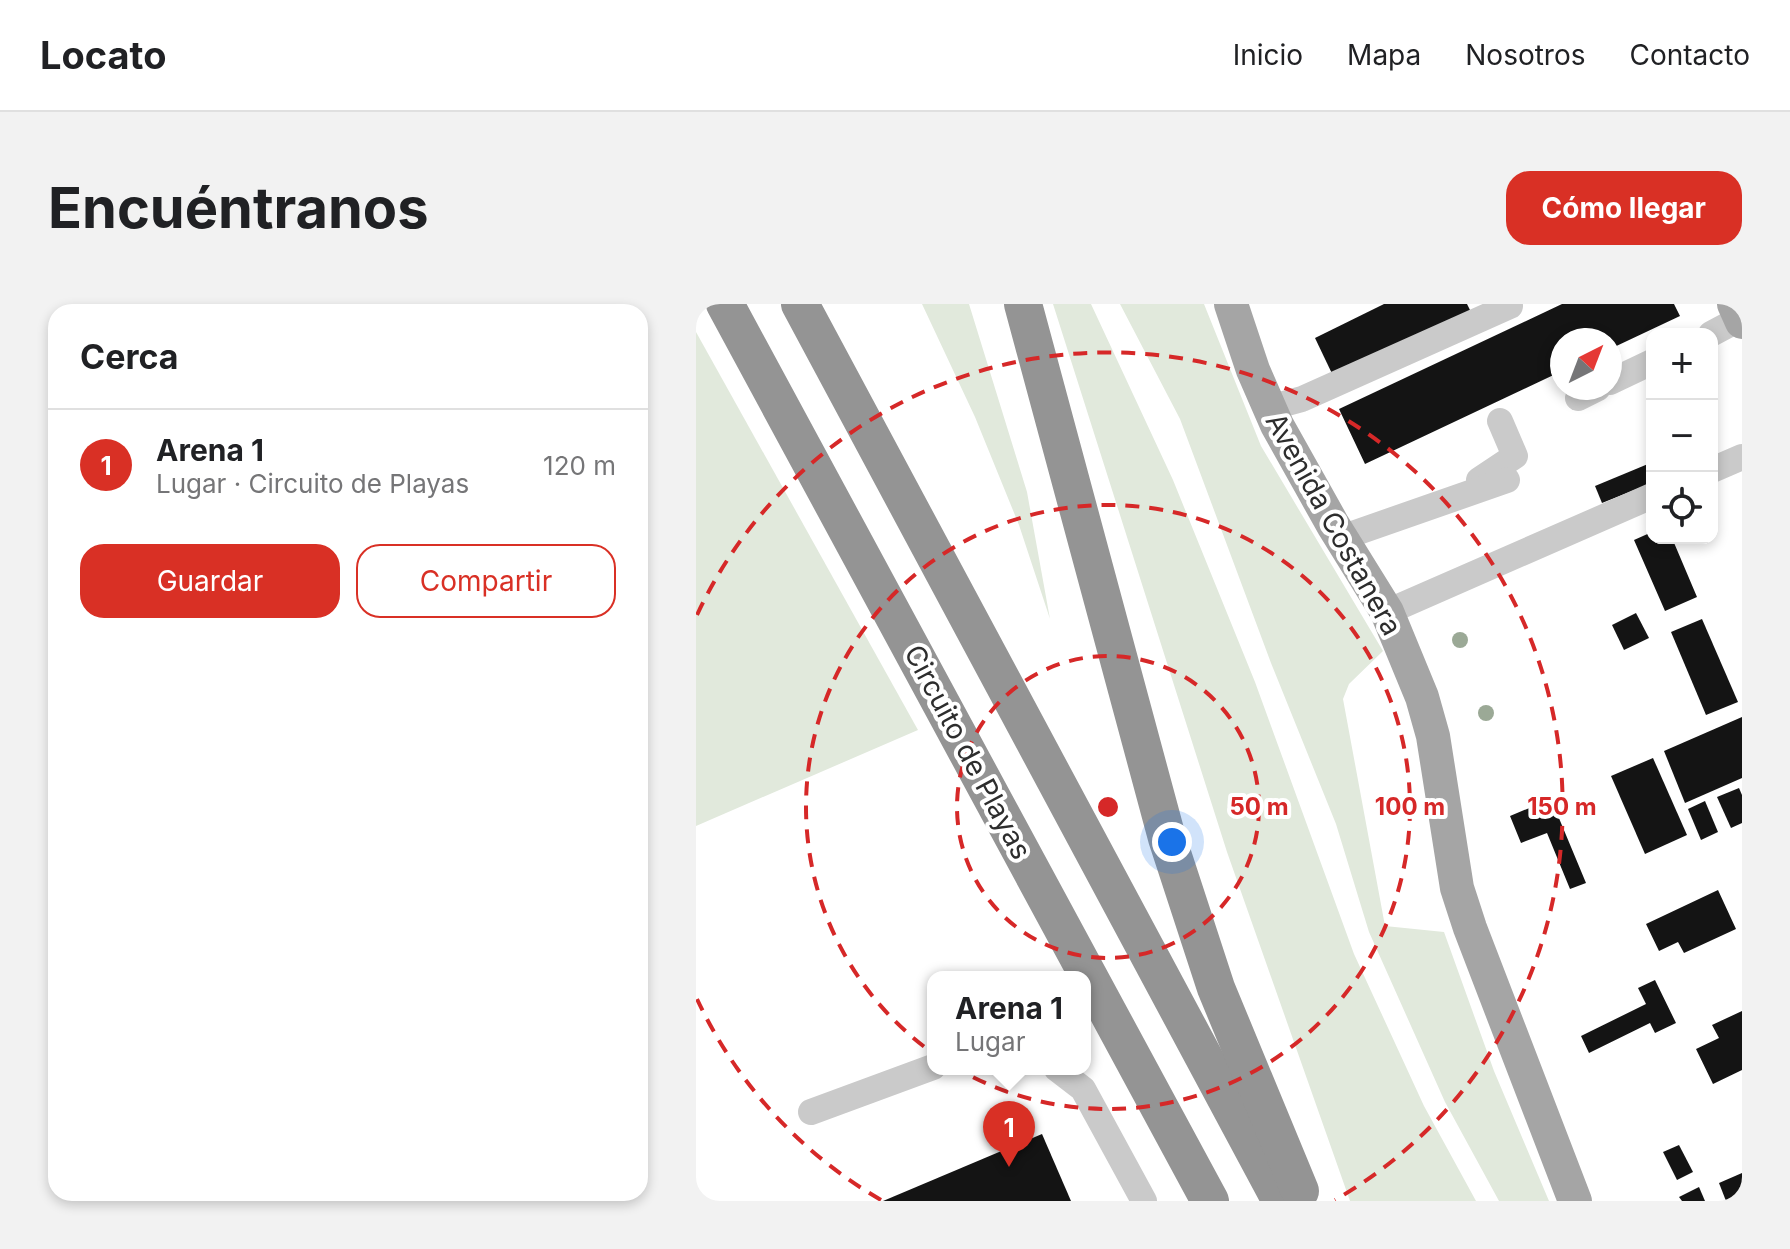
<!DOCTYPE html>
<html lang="es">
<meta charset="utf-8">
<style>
:root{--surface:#fff;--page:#f2f2f2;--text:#202124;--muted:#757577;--line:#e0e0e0;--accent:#d93025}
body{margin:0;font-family:Inter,sans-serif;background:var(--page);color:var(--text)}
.controls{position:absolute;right:24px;top:24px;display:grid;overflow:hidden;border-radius:16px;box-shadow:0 4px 12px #0003}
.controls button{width:72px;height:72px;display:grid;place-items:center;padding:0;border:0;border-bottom:2px solid var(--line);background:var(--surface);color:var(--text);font:40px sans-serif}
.compass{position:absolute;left:854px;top:24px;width:72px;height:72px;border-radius:50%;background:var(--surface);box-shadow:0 4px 12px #0003;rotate:42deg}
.you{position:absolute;left:476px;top:538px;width:28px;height:28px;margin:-20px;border:6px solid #fff;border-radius:50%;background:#1a73e8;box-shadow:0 0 0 12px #1a73e833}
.badge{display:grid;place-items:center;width:52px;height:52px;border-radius:50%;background:var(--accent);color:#fff;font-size:26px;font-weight:700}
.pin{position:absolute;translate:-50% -66px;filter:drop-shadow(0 2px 4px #0008)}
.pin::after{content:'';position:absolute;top:42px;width:28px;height:24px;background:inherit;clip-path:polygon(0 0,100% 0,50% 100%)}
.popup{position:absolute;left:231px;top:667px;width:164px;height:104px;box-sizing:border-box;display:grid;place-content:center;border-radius:16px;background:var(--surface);filter:drop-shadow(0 2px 6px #0005);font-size:26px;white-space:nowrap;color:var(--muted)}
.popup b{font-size:30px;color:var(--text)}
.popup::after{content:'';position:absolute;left:50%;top:100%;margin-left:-16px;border:16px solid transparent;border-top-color:var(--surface)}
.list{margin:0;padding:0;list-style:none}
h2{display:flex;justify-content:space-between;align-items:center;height:104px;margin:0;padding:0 32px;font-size:34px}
h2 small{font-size:26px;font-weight:400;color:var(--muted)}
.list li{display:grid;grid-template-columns:52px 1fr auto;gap:24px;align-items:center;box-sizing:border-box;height:112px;padding:0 32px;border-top:2px solid var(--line)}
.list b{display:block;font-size:30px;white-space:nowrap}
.list p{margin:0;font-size:26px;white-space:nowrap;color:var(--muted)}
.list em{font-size:26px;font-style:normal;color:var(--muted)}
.actions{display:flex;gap:16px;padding:24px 32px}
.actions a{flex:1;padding:18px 0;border:2px solid var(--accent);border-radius:24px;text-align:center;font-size:28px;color:var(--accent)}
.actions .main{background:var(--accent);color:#fff}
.icon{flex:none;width:44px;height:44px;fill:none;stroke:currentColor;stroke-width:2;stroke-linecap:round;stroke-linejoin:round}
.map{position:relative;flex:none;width:1046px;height:897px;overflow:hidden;border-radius:24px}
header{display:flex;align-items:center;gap:48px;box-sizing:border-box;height:112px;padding:0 40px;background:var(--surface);border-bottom:2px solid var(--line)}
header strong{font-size:38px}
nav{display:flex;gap:44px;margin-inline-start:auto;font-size:28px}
.intro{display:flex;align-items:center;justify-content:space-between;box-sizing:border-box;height:192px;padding:0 48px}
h1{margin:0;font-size:56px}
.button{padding:20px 36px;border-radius:24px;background:var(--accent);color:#fff;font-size:28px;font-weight:700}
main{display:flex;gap:48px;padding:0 48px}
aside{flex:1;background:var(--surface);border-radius:24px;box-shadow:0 4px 12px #0003}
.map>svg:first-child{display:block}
.green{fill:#e1e9dc}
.building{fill:#141414}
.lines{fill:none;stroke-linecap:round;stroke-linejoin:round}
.minor{stroke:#cacaca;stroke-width:26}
.major{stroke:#a5a5a5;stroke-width:34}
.highway{stroke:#949494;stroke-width:38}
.tree{fill:#9ba996}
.ring{fill:none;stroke:#d62828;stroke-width:4;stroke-dasharray:14 10}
.labels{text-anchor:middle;stroke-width:8;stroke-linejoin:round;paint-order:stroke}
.street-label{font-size:28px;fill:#2d2d2d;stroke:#fff}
.centre{fill:#d62828;stroke:#fff;stroke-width:4}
.ring-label{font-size:24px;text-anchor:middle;font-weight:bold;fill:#d62828;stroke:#fff;stroke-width:8;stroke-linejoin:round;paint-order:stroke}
</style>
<header>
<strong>Locato</strong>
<nav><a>Inicio</a><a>Mapa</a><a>Nosotros</a><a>Contacto</a></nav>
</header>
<div class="intro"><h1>Encuéntranos</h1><a class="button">Cómo llegar</a></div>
<main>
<aside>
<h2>Cerca<small></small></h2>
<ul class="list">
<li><span class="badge">1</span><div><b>Arena 1</b><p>Lugar · Circuito de Playas</p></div><em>120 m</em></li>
</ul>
<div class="actions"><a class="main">Guardar</a><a>Compartir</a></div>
</aside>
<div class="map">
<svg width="1046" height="897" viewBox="0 0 1046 897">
<rect width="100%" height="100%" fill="#fff"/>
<!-- green -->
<g class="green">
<path d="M226 0H273L331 188 354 315 323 221 279 113Z"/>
<path d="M357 0H395L477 176 559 378 658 650 728 802 780 897H654L531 548Z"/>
<path d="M424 0H508L565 142 687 347 653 380 647 395 689 622 748 628 798 767 853 897H803L749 798 673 628 640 520 575 359 484 115Z"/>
<path d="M0 28 222 426 0 522Z"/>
</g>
<!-- building -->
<g class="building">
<path d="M688 0H771L777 12 640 78 619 34Z"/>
<path d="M866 0H978L984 12 914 45V36H866V67L669 160 643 105Z"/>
<path d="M952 160 956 179 906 199 899 182Z"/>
<path d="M956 228V234H976L1001 293 969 307 938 236Z"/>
<path d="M940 309 953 334 928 346 916 321Z"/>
<path d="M1006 315 1042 398 1010 411 975 328Z"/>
<path d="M1046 413V474L989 499 968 447Z"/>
<path d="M957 454 991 531 949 550 915 472Z"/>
<path d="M1043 484 1046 491V519L1035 524 1021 493Z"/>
<path d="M855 495 890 579 874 585 851 529 825 539 814 512Z"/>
<path d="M1009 497 1022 528 1005 536 992 505Z"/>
<path d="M1022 586 1040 625 988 649 982 638 963 647 950 620Z"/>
<path d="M959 676 980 719 959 729 954 719 893 749 885 732 950 700 942 684Z"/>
<path d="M1046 707V766L1017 780 1000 745 1023 734 1016 721Z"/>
<path d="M346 830 375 897H187Z"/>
<path d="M983 841 997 868 981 876 967 848Z"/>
<path d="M1046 869V897H1030L1023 879Z"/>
<path d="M1003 883 1009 897H986L983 893Z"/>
</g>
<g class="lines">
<!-- minor -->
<g class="minor">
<path d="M1015 30 1045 14"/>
<path d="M914 78 956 58"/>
<path d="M882 94 902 84"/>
<path d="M573 104 606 95 814 2"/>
<path d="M1016 166 1046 153"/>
<path d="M783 176 819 152 804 117"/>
<path d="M645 234 811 176"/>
<path d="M691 308 956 192"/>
<path d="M361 765 387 785 448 897"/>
<path d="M115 808 237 763"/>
</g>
<!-- major -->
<g class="major">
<path d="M535 0 557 66 581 121 637 221 691 308 726 393 737 432 761 584 774 624 879 897"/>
<path d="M1038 0 1046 18"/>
</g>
<!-- highway -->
<g class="highway">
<path d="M29 0 514 897"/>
<path d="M104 0 585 897"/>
<path d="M327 0 471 534 520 684 604 887"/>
</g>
</g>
<!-- trees -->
<g class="tree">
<circle cx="764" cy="336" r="8"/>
<circle cx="790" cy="409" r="8"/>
</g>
<!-- distance rings -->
<g class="ring">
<circle cx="412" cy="503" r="151"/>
<circle cx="412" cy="503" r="302"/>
<path d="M185 896A454 454 0 0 1 1 695M1 311A454 454 0 1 1 639 896"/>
</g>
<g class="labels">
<!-- street labels -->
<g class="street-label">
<text transform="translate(638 220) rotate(61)" y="10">Avenida Costanera</text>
<text transform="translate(272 448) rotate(62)" y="10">Circuito de Playas</text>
</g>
</g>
<circle cx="412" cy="503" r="12" class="centre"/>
<g class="ring-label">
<text x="563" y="511">50 m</text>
<text x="714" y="511">100 m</text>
<text x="866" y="511">150 m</text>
</g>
</svg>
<div class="controls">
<button>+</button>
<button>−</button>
<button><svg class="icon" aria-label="locate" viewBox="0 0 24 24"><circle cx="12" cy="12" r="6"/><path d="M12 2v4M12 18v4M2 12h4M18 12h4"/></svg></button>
</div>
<svg class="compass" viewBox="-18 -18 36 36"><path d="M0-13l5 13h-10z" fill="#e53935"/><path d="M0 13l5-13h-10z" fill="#757577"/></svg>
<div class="you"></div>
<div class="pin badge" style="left:313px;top:863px">1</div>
<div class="popup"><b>Arena 1</b>Lugar</div>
</div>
</main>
